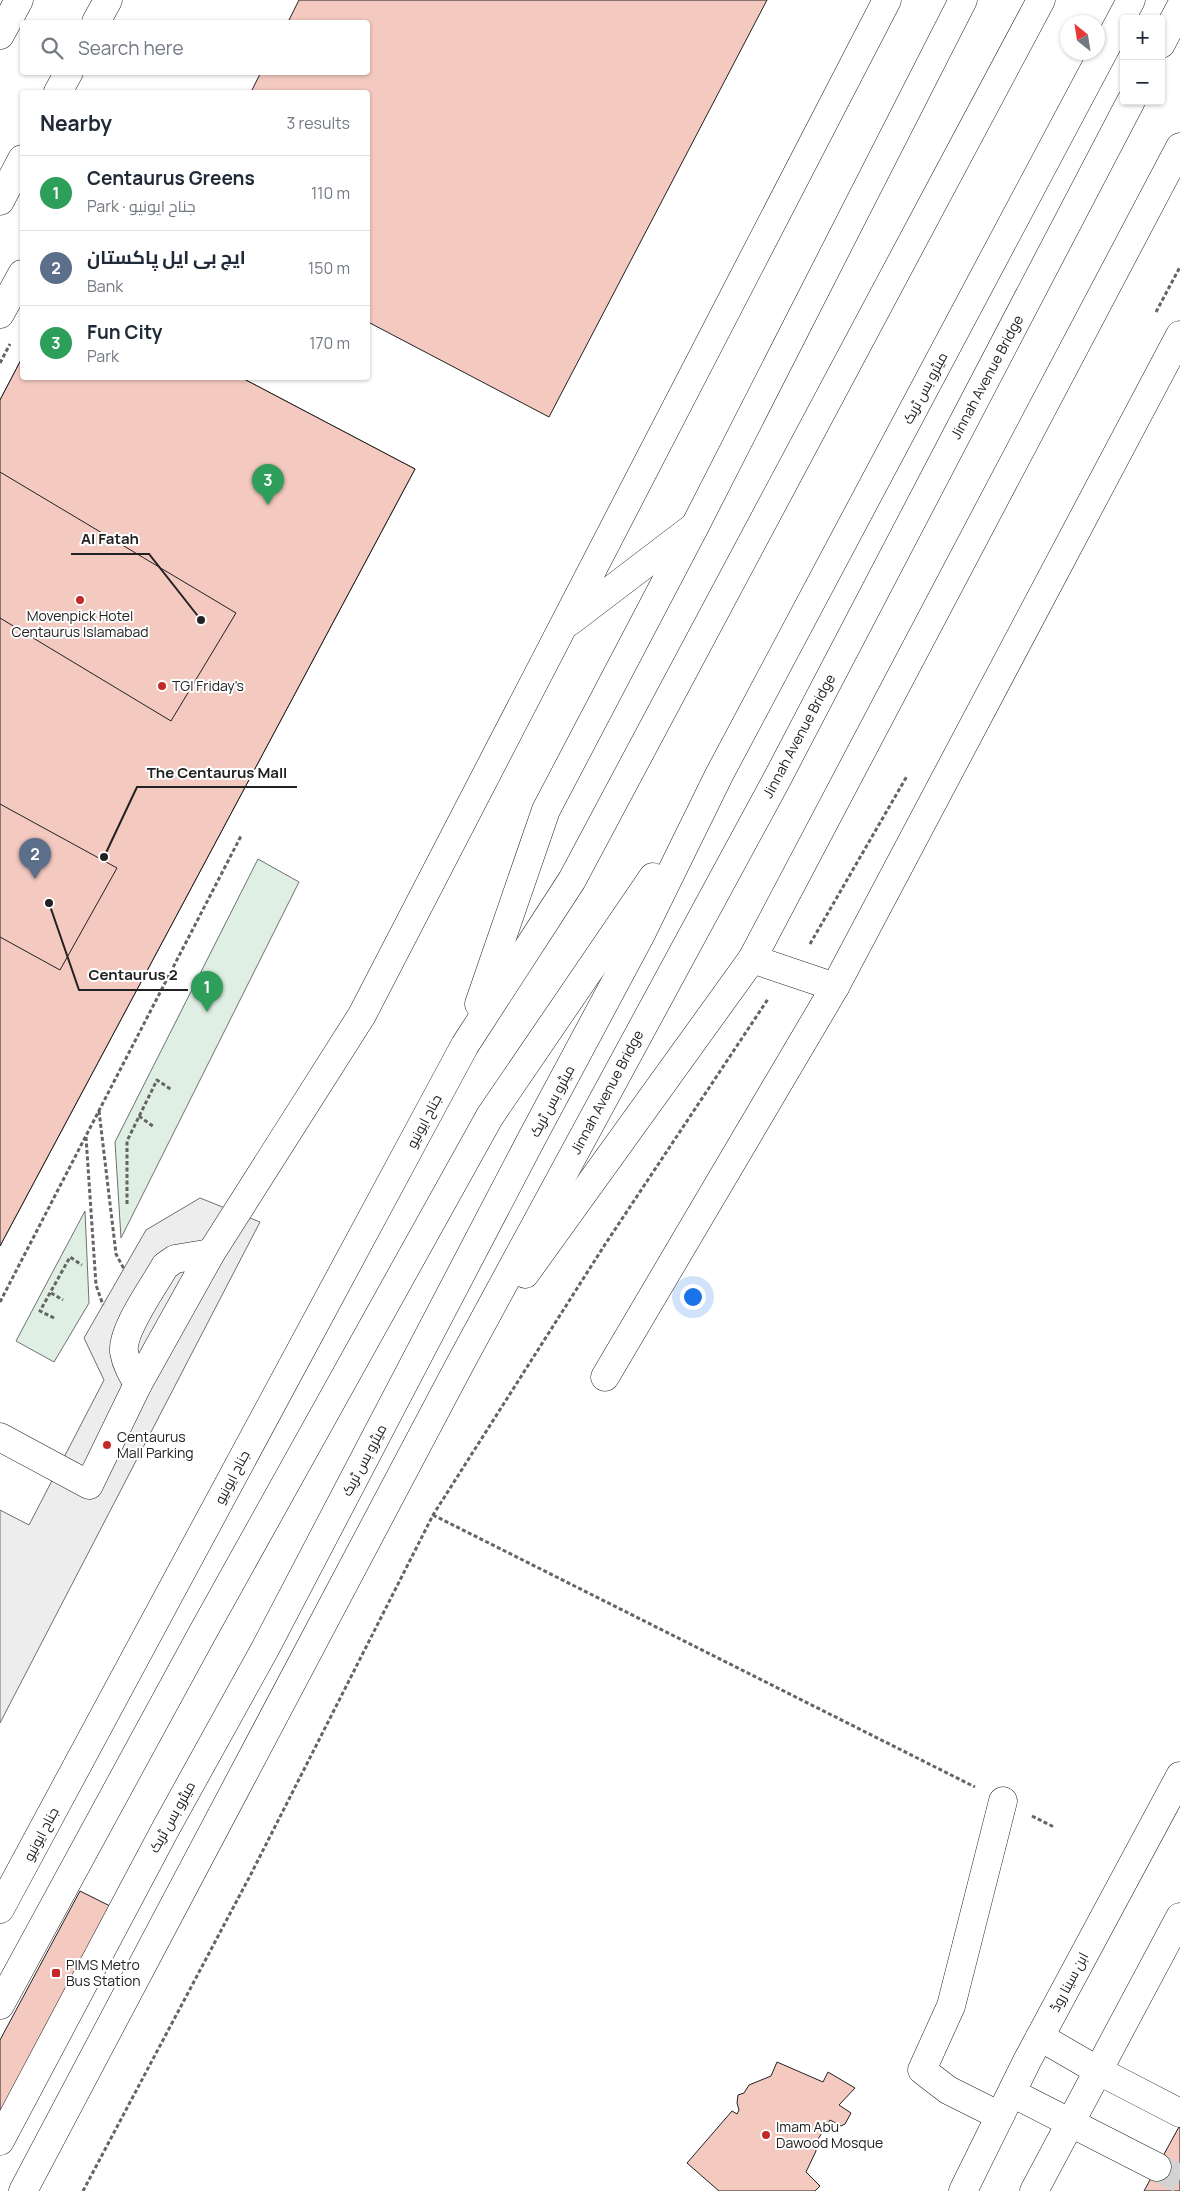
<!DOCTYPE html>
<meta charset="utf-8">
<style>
:root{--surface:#fff;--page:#f6f6f7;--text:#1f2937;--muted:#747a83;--line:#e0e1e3;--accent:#db2777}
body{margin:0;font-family:Manrope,Cairo,sans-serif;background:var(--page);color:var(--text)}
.controls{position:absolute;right:15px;top:15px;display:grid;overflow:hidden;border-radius:5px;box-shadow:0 1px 4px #0004}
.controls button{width:45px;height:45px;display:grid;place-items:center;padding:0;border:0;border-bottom:1px solid var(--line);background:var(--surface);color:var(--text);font:25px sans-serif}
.compass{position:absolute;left:1060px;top:15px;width:45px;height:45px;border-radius:50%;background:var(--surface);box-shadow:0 1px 4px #0004;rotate:330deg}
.you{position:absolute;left:692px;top:1296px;width:18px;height:18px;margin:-12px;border:4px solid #fff;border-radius:50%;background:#1a73e8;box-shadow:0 0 0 8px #1a73e833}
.badge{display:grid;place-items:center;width:32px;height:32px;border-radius:50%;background:var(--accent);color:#fff;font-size:16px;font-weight:700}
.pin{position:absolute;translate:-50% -41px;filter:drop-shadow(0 1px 2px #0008)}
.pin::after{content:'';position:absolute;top:26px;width:18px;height:15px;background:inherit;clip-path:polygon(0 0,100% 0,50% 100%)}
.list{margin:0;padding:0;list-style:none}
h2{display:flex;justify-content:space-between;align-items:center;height:65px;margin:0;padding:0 20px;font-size:21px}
h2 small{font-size:16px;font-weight:400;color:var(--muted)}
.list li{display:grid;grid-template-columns:32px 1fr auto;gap:15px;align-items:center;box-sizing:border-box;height:75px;padding:0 20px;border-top:1px solid var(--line)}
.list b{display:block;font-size:19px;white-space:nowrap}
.list p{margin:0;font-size:16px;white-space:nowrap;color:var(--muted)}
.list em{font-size:16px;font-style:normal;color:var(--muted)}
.icon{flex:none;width:28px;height:28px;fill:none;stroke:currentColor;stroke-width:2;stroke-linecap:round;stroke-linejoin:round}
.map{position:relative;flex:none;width:1180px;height:2191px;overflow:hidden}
.search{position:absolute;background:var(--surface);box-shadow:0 1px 4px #0004;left:20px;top:20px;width:350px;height:55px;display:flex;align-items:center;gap:12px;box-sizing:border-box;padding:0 18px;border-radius:5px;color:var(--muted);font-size:19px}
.panel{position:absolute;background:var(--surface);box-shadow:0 1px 4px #0004;left:20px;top:90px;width:350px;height:290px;border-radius:5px}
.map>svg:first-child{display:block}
.green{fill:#e0efe3;stroke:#6f6f6f}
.parking{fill:#ededed;stroke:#6f6f6f}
.building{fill:#f3c9c0;stroke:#222}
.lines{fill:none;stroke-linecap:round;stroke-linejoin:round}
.minor-tunnel{stroke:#d3d3d3;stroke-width:28;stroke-dasharray:28 14;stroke-linecap:butt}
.minor-casing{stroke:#222;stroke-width:29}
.major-casing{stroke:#222;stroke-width:29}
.path{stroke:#646464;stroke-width:3;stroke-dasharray:4 2.5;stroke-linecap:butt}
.minor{stroke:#fff;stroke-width:28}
.major{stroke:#fff;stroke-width:28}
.poi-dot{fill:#c62828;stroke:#fff;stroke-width:2}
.labels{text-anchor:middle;stroke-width:4;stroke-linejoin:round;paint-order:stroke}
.street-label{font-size:14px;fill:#222;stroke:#fff}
.poi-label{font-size:14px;fill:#222;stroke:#fff;text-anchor:start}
.leader{fill:none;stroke:#222;stroke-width:2}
.callout-dot{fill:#222;stroke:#fff;stroke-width:2}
.callout-label{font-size:15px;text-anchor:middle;font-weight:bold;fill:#222;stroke:#fff;stroke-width:4;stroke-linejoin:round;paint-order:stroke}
</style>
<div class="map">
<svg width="1180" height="2191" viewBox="0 0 1180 2191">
<rect width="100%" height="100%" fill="#fff"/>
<!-- green -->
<g class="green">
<path d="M258 859 299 882 121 1238 115 1142Z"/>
<path d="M85 1211 89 1303 54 1362 16 1341Z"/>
</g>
<!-- parking -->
<path class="parking" d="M200 1198 260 1222 0 1723V1510L29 1525 104 1380 84 1338 146 1230Z"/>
<!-- building -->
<g class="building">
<path d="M299 0H767L549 417 368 322V92H251L261 72H368V22H288Z"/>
<path d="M22 358V378H242L415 469 0 1246V400Z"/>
<path d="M22 358V378H242L415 469 0 1246V400Z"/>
<path d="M0 472 236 613 171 721 0 618Z"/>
<path d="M0 804 117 868 60 970 0 937Z"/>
<path d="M80 1891 110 1906 0 2115V2040Z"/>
<path d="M777 2062 823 2082 828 2072 855 2088 839 2105 851 2113 845 2124 841 2126 830 2120 815 2144 816 2151 806 2172 820 2186 815 2191H719L687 2163 732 2111 737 2114 739 2110 737 2103 738 2095 744 2093 749 2085 771 2076Z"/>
<path d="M1180 2125V2191H1144L1157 2167Z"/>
</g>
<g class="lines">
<!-- minor-tunnel -->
<path class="minor-tunnel" d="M1157 2167 1180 2179"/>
<defs>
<g id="minor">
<path d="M0 314 22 274"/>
<path d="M569 622 695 526"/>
<path d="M752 959 835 987"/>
<path d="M605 1377 835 987 1180 335"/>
<path d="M138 1384C132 1374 126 1364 124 1352 121 1331 154 1286 165 1266L175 1259 211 1253"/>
<path d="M0 1437 89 1485 138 1384 211 1253 362 1015 887 0"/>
<path d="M0 2005 203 1632 490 1116 653 877"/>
<path d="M1040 2037 1097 2070 1180 2113"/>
<path d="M1012 2093 1157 2167"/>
<path d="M1000 2116 948 2090 922 2070 951 2006 1003 1801"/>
<path d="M0 2141 166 1828 265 1649 532 1138 639 938 719 775 1131 0"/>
</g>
<g id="major">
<path d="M96 22 108 0"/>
<path d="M0 35 19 0"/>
<path d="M1161 44 1180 8"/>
<path d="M58 92 69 72"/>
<path d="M0 201 22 159"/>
<path d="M479 1004 546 810 695 526 963 0"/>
<path d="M525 1274 752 959 1180 147"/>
<path d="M0 1909 465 1045 572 880 1041 0"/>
<path d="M23 2191 459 1366 776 781 1131 101"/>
<path d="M963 2191 1027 2061 1180 1776"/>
<path d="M1034 2191 1180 1917"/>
</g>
</defs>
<!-- minor casing -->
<use href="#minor" class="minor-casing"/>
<!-- major casing -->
<use href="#major" class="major-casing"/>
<!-- path -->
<g class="path">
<path d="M1156 312 1180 267"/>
<path d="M0 363 10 344"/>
<path d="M810 944 907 776"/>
<path d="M99 1111 116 1254 124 1269"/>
<path d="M139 1116 154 1127"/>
<path d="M86 1137 96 1285 103 1305"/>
<path d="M127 1204V1141L157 1080 172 1090"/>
<path d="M51 1293 63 1300"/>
<path d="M0 1302 241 836"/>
<path d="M54 1318 40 1311 70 1257 82 1265"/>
<path d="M433 1515 975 1787"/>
<path d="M1032 1816 1054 1827"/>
<path d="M83 2191 251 1874 433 1515 604 1246 768 999"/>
</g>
<!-- minor -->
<use href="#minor" class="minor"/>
<!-- major -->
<use href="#major" class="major"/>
</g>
<!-- markers -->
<g class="poi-dot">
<circle cx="80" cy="600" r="5"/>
<circle cx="162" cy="686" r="5"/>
<circle cx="107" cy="1445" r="5"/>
<rect x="51" y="1968" width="10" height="10" rx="2.5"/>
<circle cx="766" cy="2135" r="5"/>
</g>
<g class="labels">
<!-- street labels -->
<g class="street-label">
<text transform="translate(987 377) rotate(-62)" y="5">Jinnah Avenue Bridge</text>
<text transform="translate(925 388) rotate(-62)" y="5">میٹرو بس ٹریک</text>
<text transform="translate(799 736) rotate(-62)" y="5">Jinnah Avenue Bridge</text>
<text transform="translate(607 1092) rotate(-62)" y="5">Jinnah Avenue Bridge</text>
<text transform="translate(552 1101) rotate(-62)" y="5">میٹرو بس ٹریک</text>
<text transform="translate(424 1121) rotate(-62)" y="5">جناح ایونیو</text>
<text transform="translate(364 1460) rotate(-62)" y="5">میٹرو بس ٹریک</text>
<text transform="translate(232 1477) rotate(-62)" y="5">جناح ایونیو</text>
<text transform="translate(172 1817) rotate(-61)" y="5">میٹرو بس ٹریک</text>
<text transform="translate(41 1834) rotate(-62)" y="5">جناح ایونیو</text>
<text transform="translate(1069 1982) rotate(-62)" y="5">ابن سینا روڈ</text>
</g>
<!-- poi labels -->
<g class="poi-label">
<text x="80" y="621" text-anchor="middle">Movenpick Hotel<tspan x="80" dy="16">Centaurus Islamabad</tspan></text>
<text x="172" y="691">TGI Friday's</text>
<text x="117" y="1442">Centaurus<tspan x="117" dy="16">Mall Parking</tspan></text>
<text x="66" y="1970">PIMS Metro<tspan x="66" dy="16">Bus Station</tspan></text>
<text x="776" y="2132">Imam Abu<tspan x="776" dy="16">Dawood Mosque</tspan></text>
</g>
</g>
<!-- callouts -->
<path class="leader" d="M201 620L149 554H71M104 857L137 787H297M49 903L79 990H188"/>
<g class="callout-dot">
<circle cx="201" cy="620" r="5"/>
<circle cx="104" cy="857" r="5"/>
<circle cx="49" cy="903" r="5"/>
</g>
<g class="callout-label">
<text x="110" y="544">Al Fatah</text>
<text x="217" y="778">The Centaurus Mall</text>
<text x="133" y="980">Centaurus 2</text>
</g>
</svg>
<div class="controls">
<button>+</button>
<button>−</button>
</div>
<svg class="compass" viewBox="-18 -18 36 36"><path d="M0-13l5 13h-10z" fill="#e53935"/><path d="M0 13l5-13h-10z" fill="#747a83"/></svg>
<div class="you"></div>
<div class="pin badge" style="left:207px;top:1012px;background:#2e9e5b">1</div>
<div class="pin badge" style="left:35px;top:879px;background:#5c6f8a">2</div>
<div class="pin badge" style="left:268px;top:505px;background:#2e9e5b">3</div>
<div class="search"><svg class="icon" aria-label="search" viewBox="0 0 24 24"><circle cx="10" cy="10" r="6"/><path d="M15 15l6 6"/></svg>Search here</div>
<section class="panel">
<h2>Nearby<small>3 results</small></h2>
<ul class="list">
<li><span class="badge" style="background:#2e9e5b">1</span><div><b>Centaurus Greens</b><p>Park · جناح ایونیو</p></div><em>110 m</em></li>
<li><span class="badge" style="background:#5c6f8a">2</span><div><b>ایچ بی ایل پاکستان</b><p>Bank</p></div><em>150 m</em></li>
<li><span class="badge" style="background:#2e9e5b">3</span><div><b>Fun City</b><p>Park</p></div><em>170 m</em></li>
</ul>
</section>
</div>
